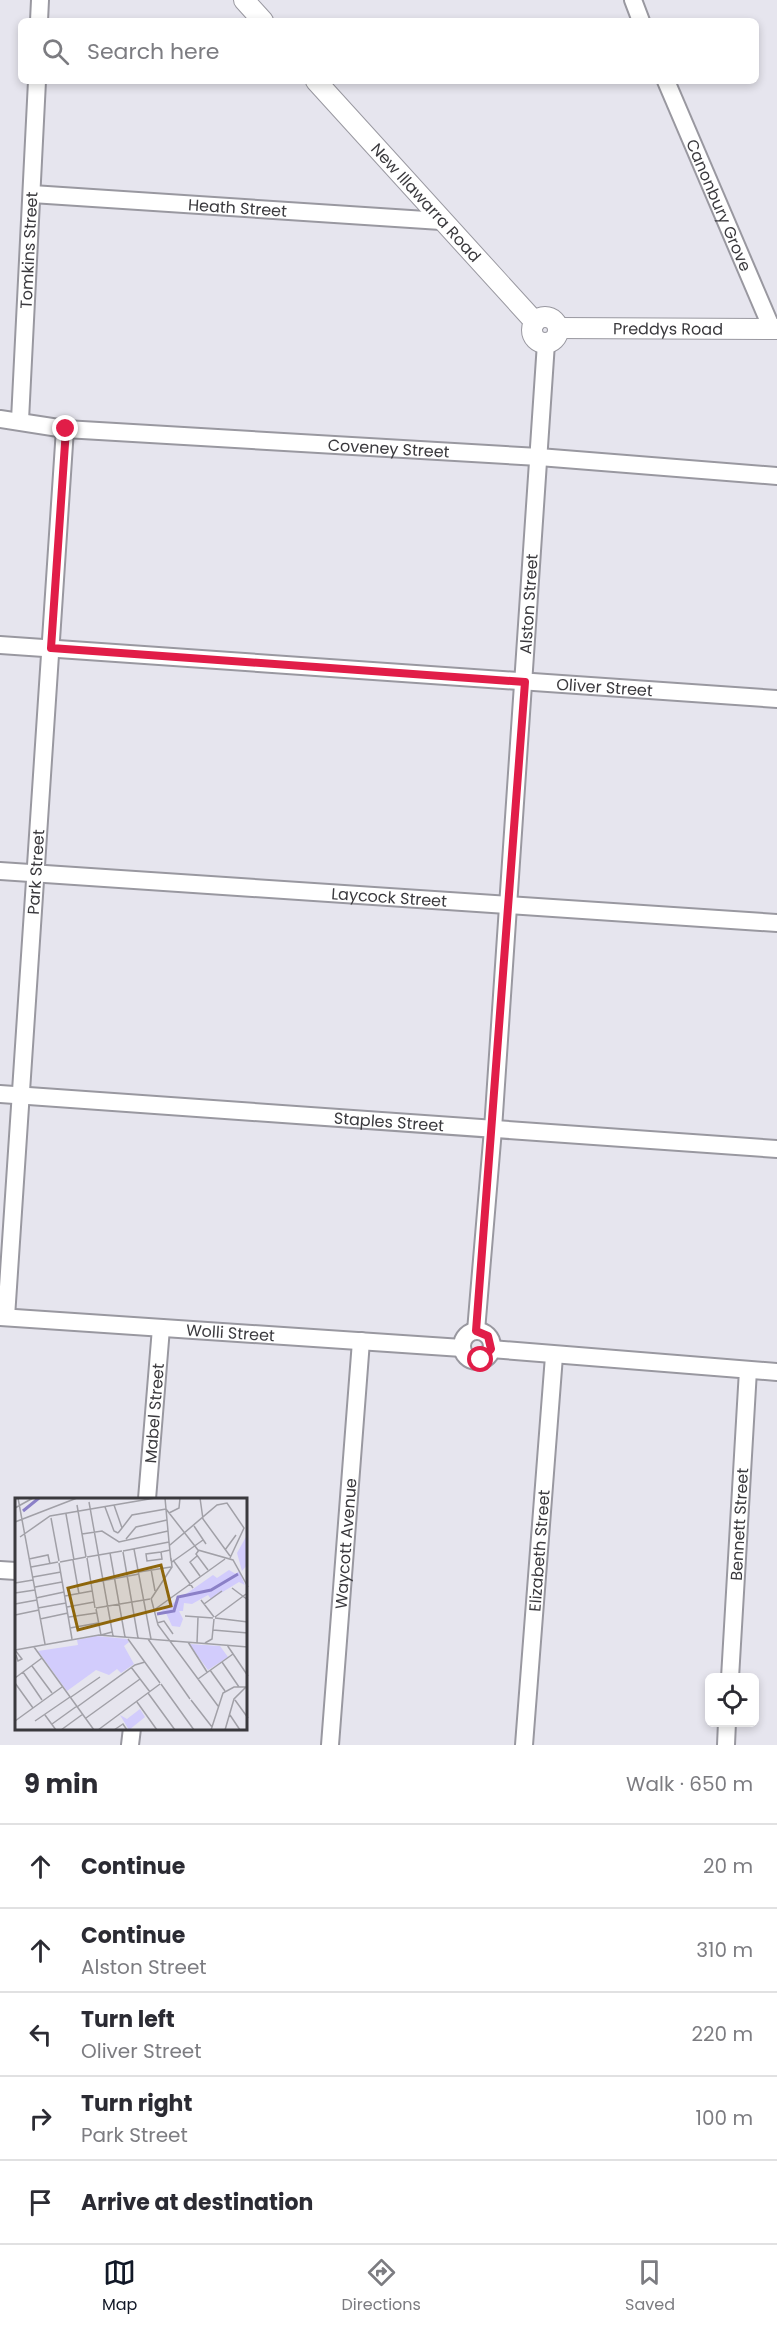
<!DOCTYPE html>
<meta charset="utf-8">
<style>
:root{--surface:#fff;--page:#f2f2f3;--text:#2b2b33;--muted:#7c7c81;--line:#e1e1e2;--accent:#111827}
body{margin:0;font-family:Poppins,sans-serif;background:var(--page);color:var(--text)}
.controls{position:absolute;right:18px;bottom:18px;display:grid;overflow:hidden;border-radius:9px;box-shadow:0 3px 9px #0003}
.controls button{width:54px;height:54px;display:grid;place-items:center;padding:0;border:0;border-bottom:2px solid var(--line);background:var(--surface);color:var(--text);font:30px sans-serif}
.stop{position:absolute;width:18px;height:18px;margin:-14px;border:4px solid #e11d48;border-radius:50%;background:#fff}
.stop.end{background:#e11d48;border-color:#fff;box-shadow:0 2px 6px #0008}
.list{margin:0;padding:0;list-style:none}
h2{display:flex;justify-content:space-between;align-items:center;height:78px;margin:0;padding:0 24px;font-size:26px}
h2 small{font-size:20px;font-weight:400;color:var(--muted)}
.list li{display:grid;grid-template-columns:39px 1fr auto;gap:18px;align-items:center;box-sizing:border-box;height:84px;padding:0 24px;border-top:2px solid var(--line)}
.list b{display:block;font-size:22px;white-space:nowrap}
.list p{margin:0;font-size:20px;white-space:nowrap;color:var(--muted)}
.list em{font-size:20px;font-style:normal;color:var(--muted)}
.icon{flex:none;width:33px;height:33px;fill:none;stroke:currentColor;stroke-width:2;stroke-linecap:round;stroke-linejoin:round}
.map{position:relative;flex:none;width:777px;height:1745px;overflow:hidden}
.search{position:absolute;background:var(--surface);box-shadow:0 3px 9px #0003;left:18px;right:18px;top:18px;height:66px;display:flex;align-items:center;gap:15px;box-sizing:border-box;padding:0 21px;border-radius:9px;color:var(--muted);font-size:22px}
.sheet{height:498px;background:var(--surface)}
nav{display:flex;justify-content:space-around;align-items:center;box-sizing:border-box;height:84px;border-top:2px solid var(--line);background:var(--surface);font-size:16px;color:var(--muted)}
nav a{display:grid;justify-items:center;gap:3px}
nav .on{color:var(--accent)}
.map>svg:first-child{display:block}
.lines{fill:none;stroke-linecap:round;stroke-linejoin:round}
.minor-casing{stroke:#9998a0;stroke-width:20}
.major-casing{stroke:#9998a0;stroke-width:22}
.minor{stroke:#fff;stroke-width:16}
.major{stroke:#fff;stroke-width:20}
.route{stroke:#e11d48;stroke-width:8}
.labels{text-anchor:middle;stroke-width:6;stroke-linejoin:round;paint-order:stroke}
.street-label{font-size:16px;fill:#3a393d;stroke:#e6e5ee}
.inset-river{fill:none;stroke:#8b80c7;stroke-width:3}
.inset-road{fill:none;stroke:#a1a0a7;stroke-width:1.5}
.view{fill:#8e660b;fill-opacity:0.15;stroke:#8e660b;stroke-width:3}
.inset-edge{fill:none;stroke:#3a393d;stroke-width:3}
</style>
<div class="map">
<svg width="777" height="1745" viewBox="0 0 777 1745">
<rect width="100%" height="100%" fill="#e6e5ee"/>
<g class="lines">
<defs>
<g id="minor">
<path d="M633 0 641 21"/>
<path d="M39 21 40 0"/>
<path id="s1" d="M666 81 772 329"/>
<path id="s2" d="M32 194 441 221"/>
<path id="s3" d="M0 419 65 429 539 457 777 476"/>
<path id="s4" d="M20 420 37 81"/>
<path id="s5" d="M0 645 777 699"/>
<path id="s6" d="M0 871 777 923"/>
<path id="s7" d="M0 1094 777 1149"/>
<path id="s8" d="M0 1317 462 1348"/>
<path id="s9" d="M6 1317 65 429"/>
<path id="s10" d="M476 1331 493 1129 546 343"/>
<circle cx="477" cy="1346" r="15"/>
<path d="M491 1349 777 1372"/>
<path id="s11" d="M147 1499 161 1328"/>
<path d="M0 1570 16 1571"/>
<path id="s12" d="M730 1678 748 1370"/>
<path d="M130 1745 132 1728"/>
<path id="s13" d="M330 1745 361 1341"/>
<path id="s14" d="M524 1745 554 1356"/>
<path d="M726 1745 727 1722"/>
</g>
<g id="major">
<path d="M244 0 263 21"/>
<path id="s15" d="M316 81 535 322"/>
<circle cx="545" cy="330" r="13"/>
<path id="s16" d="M558 328 777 329"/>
</g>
</defs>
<!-- minor casing -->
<use href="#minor" class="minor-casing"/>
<!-- major casing -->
<use href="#major" class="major-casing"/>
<!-- minor -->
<use href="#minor" class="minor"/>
<!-- major -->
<use href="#major" class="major"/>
</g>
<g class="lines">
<!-- route -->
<path class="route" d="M66 429 51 648 525 682 476 1331 488 1336 491 1349 481 1360"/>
</g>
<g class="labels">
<!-- street labels -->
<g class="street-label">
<text dy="6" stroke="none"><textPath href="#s15" startOffset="164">New Illawarra Road</textPath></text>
<text dy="6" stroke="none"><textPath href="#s1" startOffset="135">Canonbury Grove</textPath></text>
<text dy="6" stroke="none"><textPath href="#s2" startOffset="206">Heath Street</textPath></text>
<text dy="6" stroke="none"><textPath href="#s4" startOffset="170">Tomkins Street</textPath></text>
<text dy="6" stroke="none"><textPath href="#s16" startOffset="110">Preddys Road</textPath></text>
<text dy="6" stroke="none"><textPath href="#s3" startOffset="390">Coveney Street</textPath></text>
<text dy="6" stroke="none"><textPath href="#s10" startOffset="729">Alston Street</textPath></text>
<text dy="6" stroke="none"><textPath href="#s5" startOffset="606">Oliver Street</textPath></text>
<text dy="6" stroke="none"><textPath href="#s9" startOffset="446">Park Street</textPath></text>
<text dy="6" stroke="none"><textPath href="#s6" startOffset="390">Laycock Street</textPath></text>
<text dy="6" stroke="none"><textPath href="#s7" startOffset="390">Staples Street</textPath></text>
<text dy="6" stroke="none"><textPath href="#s8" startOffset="231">Wolli Street</textPath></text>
<text dy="6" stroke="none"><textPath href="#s11" startOffset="86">Mabel Street</textPath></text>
<text dy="6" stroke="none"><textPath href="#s12" startOffset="154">Bennett Street</textPath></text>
<text dy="6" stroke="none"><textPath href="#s13" startOffset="202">Waycott Avenue</textPath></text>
<text dy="6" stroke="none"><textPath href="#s14" startOffset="195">Elizabeth Street</textPath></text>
</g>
</g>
<!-- overview -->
<g transform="translate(15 1498)">
<rect width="232" height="232" fill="#e6e5ee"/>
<path d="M232 37V67L227 73 222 55ZM214 72 221 76 224 73 230 87 224 84 196 101 193 97 177 106 169 105 168 113H164L168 121 165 129 157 128 151 115 141 117 198 77 202 80ZM81 138 112 141 114 144 109 148 119 166 106 175 102 171 94 177 81 172 52 193 23 153 63 147 62 142ZM174 146 205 148 213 159 193 172ZM125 211 130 219 114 232 105 217 112 221Z" fill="#d2ccfc"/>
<path class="inset-river" d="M8 13 24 0M142 116 159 113 163 99 196 92 223 76"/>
<path class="inset-road" d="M3 0 30 146M150 0 154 44M185 0 188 21 215 58M74 4 98 138M62 7 71 59M99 7 107 30 103 35M90 9 99 33 103 35M0 10 18 0M151 11 183 52 218 62 233 89M154 15 164 10 165 0M51 16 59 62M36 20 44 63M0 24 62 0M179 28 191 46M107 30 117 17 151 11M67 36 87 33 104 44 153 33M5 39 35 18 140 0M111 41 121 29 152 22M154 44 156 63M155 47 202 7 212 5 229 30 215 60M119 51 136 141M184 52 181 56 193 72M210 52 221 37M108 53 154 44M108 54 123 140M146 54 147 61 132 63 131 56 146 54 155 52M95 55 110 139M182 58 175 64 185 78M72 59 107 53M72 60 80 110M14 61 33 57 35 66M58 62 64 96M158 62 178 90M45 64 71 59M157 64 188 42M44 65 57 141M16 69 43 64M136 71 140 93M124 74 156 69M18 79 46 74M0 85 18 82M76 85 124 76M20 89 47 84M217 90 233 102M0 95 20 92M50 98 77 93M21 100 49 94M136 100 143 127 203 208M136 101 157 69 156 60M186 102 199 119M0 106 22 102M189 106 207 93M52 109 79 104M23 110 51 105M81 110 135 101M81 111 86 137 97 134M139 112 210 61M0 117 24 112M170 118 198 120M54 119 81 115M200 119 231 96M200 120 233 124M25 121 53 115M142 125 149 123 158 136M55 130 83 125M198 132 233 135M113 141 145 185M133 141 175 201M173 144 192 174M182 145 183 119M190 145 197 141 199 121M212 147 233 178M19 149 79 232M0 152 7 161 3 163 1 157M0 152 84 137 233 149M207 164 224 189M17 168 37 195M116 169 135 194M195 172 210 193M8 174 27 202M0 180 27 160M183 181 218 156M0 185 18 210M146 186 179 232M133 195 160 232M56 199 85 179M176 202 197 229M220 202 233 220M122 204 142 232M62 209 120 167 130 164M30 217 41 232M215 217 225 232M71 220 125 181M0 223 47 189M20 223 55 199M37 226 62 208M46 232 68 216M83 232 145 186M99 232 108 226 112 232M196 232 208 195 219 189H233M210 232 219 201 231 189"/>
<path class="view" d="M146 67 156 108 63 132 53 90Z"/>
<rect width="232" height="232" class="inset-edge"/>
</g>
</svg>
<div class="controls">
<button><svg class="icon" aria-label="locate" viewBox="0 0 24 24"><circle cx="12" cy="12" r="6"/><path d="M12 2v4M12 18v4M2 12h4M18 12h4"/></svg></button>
</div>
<div class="stop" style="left:481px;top:1360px"></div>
<div class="stop end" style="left:66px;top:429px"></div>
<div class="search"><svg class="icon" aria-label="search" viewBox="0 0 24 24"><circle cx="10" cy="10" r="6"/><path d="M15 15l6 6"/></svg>Search here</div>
</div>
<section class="sheet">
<h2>9 min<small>Walk · 650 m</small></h2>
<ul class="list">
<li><svg class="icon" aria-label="ahead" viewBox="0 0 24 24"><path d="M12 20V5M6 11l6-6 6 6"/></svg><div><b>Continue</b></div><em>20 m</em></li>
<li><svg class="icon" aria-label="ahead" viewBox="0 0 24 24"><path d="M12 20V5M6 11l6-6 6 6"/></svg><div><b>Continue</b><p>Alston Street</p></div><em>310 m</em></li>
<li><svg class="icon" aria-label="left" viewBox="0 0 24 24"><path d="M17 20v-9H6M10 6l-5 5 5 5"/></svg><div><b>Turn left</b><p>Oliver Street</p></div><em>220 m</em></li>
<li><svg class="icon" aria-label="right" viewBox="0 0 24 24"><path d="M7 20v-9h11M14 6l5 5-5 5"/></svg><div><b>Turn right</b><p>Park Street</p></div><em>100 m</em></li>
<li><svg class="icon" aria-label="arrive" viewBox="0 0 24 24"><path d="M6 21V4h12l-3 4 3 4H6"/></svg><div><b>Arrive at destination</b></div></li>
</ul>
</section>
<nav>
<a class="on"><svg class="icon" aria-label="map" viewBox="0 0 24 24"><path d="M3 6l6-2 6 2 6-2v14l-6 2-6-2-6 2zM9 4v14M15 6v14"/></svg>Map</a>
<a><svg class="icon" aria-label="directions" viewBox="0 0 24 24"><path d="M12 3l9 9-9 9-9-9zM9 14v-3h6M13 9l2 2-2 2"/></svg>Directions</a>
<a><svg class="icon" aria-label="saved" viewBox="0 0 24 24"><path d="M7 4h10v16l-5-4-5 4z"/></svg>Saved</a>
</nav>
